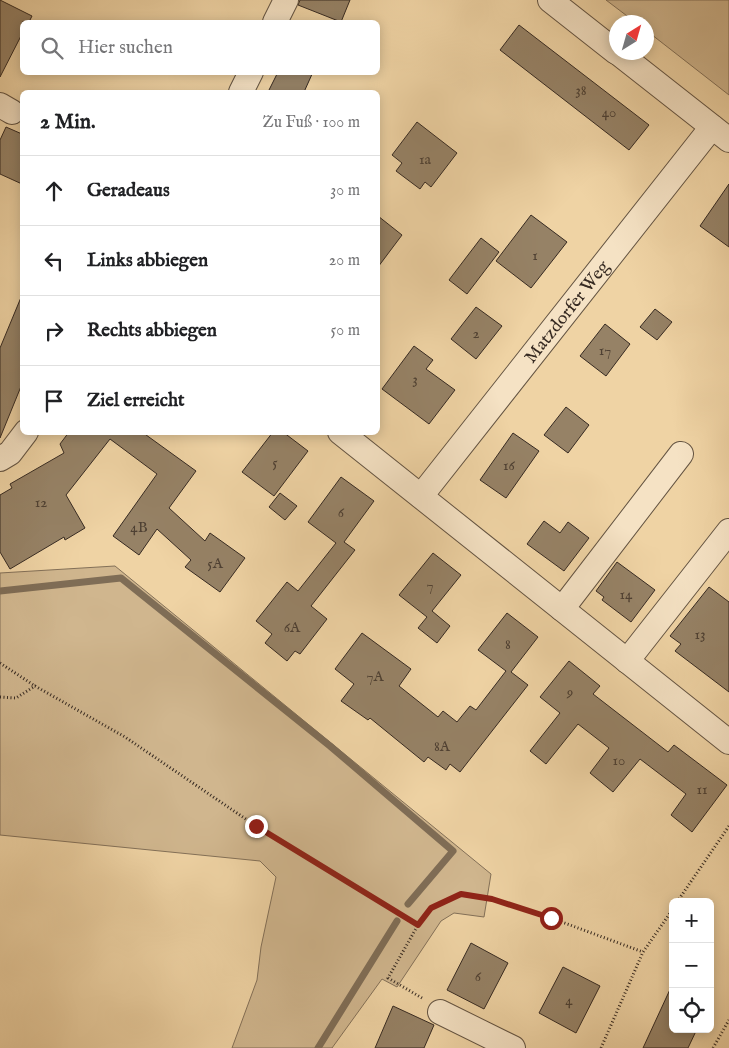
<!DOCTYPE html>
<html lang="de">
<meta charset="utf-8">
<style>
:root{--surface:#fff;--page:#f6f6f6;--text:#202124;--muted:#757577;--line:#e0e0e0}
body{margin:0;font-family:"IM FELL English",serif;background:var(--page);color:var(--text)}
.controls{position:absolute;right:15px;bottom:15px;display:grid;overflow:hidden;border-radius:8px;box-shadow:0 2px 12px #0003}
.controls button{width:45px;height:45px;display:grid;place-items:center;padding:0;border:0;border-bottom:1px solid var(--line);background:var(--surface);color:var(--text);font:25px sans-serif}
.compass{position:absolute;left:609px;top:15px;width:45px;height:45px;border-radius:50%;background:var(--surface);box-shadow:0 2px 12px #0003;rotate:37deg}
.stop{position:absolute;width:15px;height:15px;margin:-11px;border:4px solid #8f2418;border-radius:50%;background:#fff}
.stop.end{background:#8f2418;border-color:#fff;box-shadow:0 1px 5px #0008}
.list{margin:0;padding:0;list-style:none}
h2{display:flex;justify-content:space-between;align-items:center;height:65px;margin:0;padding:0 20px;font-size:21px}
h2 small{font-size:16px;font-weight:400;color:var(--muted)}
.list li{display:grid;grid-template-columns:32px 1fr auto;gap:15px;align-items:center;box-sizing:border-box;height:70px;padding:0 20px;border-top:1px solid var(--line)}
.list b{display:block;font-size:19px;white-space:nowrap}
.list em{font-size:16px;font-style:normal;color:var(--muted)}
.icon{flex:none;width:28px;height:28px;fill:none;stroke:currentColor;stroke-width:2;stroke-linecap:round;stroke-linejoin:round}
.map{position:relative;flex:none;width:729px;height:1048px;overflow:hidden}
.search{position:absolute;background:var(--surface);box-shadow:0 2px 12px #0003;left:20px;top:20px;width:360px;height:55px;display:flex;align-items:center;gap:12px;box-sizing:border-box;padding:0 18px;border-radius:8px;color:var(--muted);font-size:19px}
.panel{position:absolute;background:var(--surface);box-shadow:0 2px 12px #0003;left:20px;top:90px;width:360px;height:345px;border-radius:8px}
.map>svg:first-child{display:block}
.green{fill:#d0b68e;stroke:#837058}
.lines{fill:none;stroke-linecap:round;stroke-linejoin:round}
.stream{stroke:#7f6d56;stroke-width:7}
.building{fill:#968266;stroke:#362a22}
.minor-casing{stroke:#645442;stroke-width:26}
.path{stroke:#362a22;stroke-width:3;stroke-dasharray:1 2.5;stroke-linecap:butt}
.minor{stroke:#f5e2c4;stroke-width:24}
.route{stroke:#8f2418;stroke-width:6}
.labels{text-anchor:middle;stroke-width:4;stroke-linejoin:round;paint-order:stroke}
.number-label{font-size:15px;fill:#4e4033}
.street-label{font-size:18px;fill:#362a22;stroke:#f5e2c4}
</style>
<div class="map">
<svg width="729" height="1048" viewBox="0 0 729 1048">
<rect width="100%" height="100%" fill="#efd3a4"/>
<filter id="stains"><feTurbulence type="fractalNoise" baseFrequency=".004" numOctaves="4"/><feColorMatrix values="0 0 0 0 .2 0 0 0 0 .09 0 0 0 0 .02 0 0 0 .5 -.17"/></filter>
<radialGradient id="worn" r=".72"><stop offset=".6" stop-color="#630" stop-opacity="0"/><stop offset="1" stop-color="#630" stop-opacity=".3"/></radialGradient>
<!-- green -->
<g class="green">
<path d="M606 0H729V95L647 31 646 22H635Z"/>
<path d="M115 566 491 874 484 917 454 913 441 921 397 987 382 979 332 1048H232L257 980 261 947 276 877 260 861 0 835V573Z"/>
</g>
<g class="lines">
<!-- stream -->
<g class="stream">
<path d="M0 591 121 578 330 746 453 851 408 904"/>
<path d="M318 1048 397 921"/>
</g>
</g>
<!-- building -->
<g class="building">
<path d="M0 0 32 16 29 22H22V34L0 77Z"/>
<path d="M300 0H350L341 22 298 5Z"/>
<path d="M519 25 649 125 629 150 500 50Z"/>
<path d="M278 72H313L304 92H268Z"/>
<path d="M417 122 457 153 431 187 425 182 420 189 396 171 402 163 392 155Z"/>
<path d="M6 127 22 134V184L0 174V140Z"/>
<path d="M729 184V247L700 226Z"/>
<path d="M531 215 567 242 531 288 496 261Z"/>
<path d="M378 216 402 235 378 267Z"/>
<path d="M481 238 499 252 467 294 449 280Z"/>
<path d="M22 295V384L0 438V348Z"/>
<path d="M476 307 502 326 476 359 451 339Z"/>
<path d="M655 309 672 322 657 340 640 327Z"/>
<path d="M605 324 630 344 606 376 580 356Z"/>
<path d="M414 346 433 360 426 369 455 390 429 424 382 389Z"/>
<path d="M566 407 589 425 568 453 544 435Z"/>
<path d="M69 432H142L196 471 169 508 205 541 210 533 245 558 220 592 185 567 191 560 157 529 139 555 113 536 157 474 110 439 66 495 85 528 65 540 64 537 10 569 0 552V495L12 488 10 484 64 453 60 444Z"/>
<path d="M273 432H283L308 451 274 496 242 472Z"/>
<path d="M513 433 539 451 506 498 480 480Z"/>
<path d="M341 477 374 501 344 542 355 550 311 606 327 619 300 654 295 651 287 661 265 643 272 634 256 621 287 582 298 591 336 543 308 522Z"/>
<path d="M280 493 297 506 285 520 269 507Z"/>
<path d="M544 521 560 533 568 522 589 538 564 571 527 544Z"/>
<path d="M433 553 461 575 432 611 450 626 437 643 418 628 427 617 399 595Z"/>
<path d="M617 562 655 590 631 622 602 600 604 597 596 591Z"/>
<path d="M709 587 729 602V692L675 651 681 644 670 636Z"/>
<path d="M507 613 538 637 511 672 528 685 460 772 450 764 446 770 428 757 424 762 370 718 368 720 341 701 354 684 335 669 362 633 411 669 399 686 438 717 443 711 457 722 470 706 476 710 506 671 478 650Z"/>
<path d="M569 661 600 686 593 694 668 752 674 745 727 785 692 832 671 815 686 794 640 759 613 792 590 773 609 748 578 724 546 764 530 751 560 713 540 697Z"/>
<path d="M471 943 508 963 484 1009 447 990Z"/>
<path d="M563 967 600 986 576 1033 539 1013Z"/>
<path d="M673 983V1029H697L688 1048H643Z"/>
<path d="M393 1006 434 1025 424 1048H375Z"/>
</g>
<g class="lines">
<defs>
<g id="minor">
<path d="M550 0 616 52"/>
<path d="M275 22 286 0"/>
<path d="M617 52 729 140"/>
<path d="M241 92 251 72"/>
<path d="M0 105 12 112"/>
<path d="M340 432 729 742"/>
<path d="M0 459 10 453 26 432"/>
<path id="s1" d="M421 496 712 127"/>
<path d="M562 609 681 454"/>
<path d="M627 661 729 531"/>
<path d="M440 1012 513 1048"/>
</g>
</defs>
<!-- minor casing -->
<use href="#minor" class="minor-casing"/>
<!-- path -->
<g class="path">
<path d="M0 663 35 686"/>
<path d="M0 697 16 698 35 686 125 737 256 826 418 925"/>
<path d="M677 902 729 826"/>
<path d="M422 998 388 978 418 925 431 908 461 894 492 899 551 918 643 952"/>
<path d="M601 1048 643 952 673 909"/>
<path d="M713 1048 729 1020"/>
</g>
<!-- minor -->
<use href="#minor" class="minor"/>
</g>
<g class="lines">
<!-- route -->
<path class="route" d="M256 826 418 925 431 908 461 894 492 899 551 918"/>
</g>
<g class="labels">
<!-- number labels -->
<g class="number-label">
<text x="581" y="95">38</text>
<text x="609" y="117">40</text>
<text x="425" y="164">1a</text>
<text x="535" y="260">1</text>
<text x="476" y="338">2</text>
<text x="605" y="355">17</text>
<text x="415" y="384">3</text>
<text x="275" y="467">5</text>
<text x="509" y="470">16</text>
<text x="41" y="507">12</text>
<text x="341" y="517">6</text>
<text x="139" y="532">4B</text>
<text x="215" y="568">5A</text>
<text x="430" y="590">7</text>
<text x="626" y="599">14</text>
<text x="292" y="632">6A</text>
<text x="700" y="639">13</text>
<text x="508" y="649">8</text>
<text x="375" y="681">7A</text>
<text x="570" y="697">9</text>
<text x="442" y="751">8A</text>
<text x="619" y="765">10</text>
<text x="702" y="794">11</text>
<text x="478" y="981">6</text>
<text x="569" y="1005">4</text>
</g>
<!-- street labels -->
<g class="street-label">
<text dy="6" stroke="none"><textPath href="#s1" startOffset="235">Matzdorfer Weg</textPath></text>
</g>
</g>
<rect width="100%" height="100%" filter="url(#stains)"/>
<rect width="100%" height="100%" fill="url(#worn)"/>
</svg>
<div class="controls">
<button>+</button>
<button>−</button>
<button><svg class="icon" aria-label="locate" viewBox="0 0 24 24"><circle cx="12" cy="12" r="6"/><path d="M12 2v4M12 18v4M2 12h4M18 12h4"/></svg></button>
</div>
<svg class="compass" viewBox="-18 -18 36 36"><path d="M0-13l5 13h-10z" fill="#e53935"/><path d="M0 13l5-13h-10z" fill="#757577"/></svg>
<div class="stop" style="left:551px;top:918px"></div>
<div class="stop end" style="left:256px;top:826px"></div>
<div class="search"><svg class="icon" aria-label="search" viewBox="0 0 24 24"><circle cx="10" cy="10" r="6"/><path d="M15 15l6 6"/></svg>Hier suchen</div>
<section class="panel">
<h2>2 Min.<small>Zu Fuß · 100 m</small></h2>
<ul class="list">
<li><svg class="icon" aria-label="ahead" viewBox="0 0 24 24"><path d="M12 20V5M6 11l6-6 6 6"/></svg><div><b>Geradeaus</b></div><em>30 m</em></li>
<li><svg class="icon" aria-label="left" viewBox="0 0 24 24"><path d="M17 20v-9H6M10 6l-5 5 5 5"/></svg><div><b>Links abbiegen</b></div><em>20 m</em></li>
<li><svg class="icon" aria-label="right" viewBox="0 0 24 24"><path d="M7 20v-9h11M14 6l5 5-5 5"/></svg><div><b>Rechts abbiegen</b></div><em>50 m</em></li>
<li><svg class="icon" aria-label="arrive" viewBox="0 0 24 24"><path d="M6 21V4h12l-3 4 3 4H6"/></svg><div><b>Ziel erreicht</b></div></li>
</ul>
</section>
</div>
